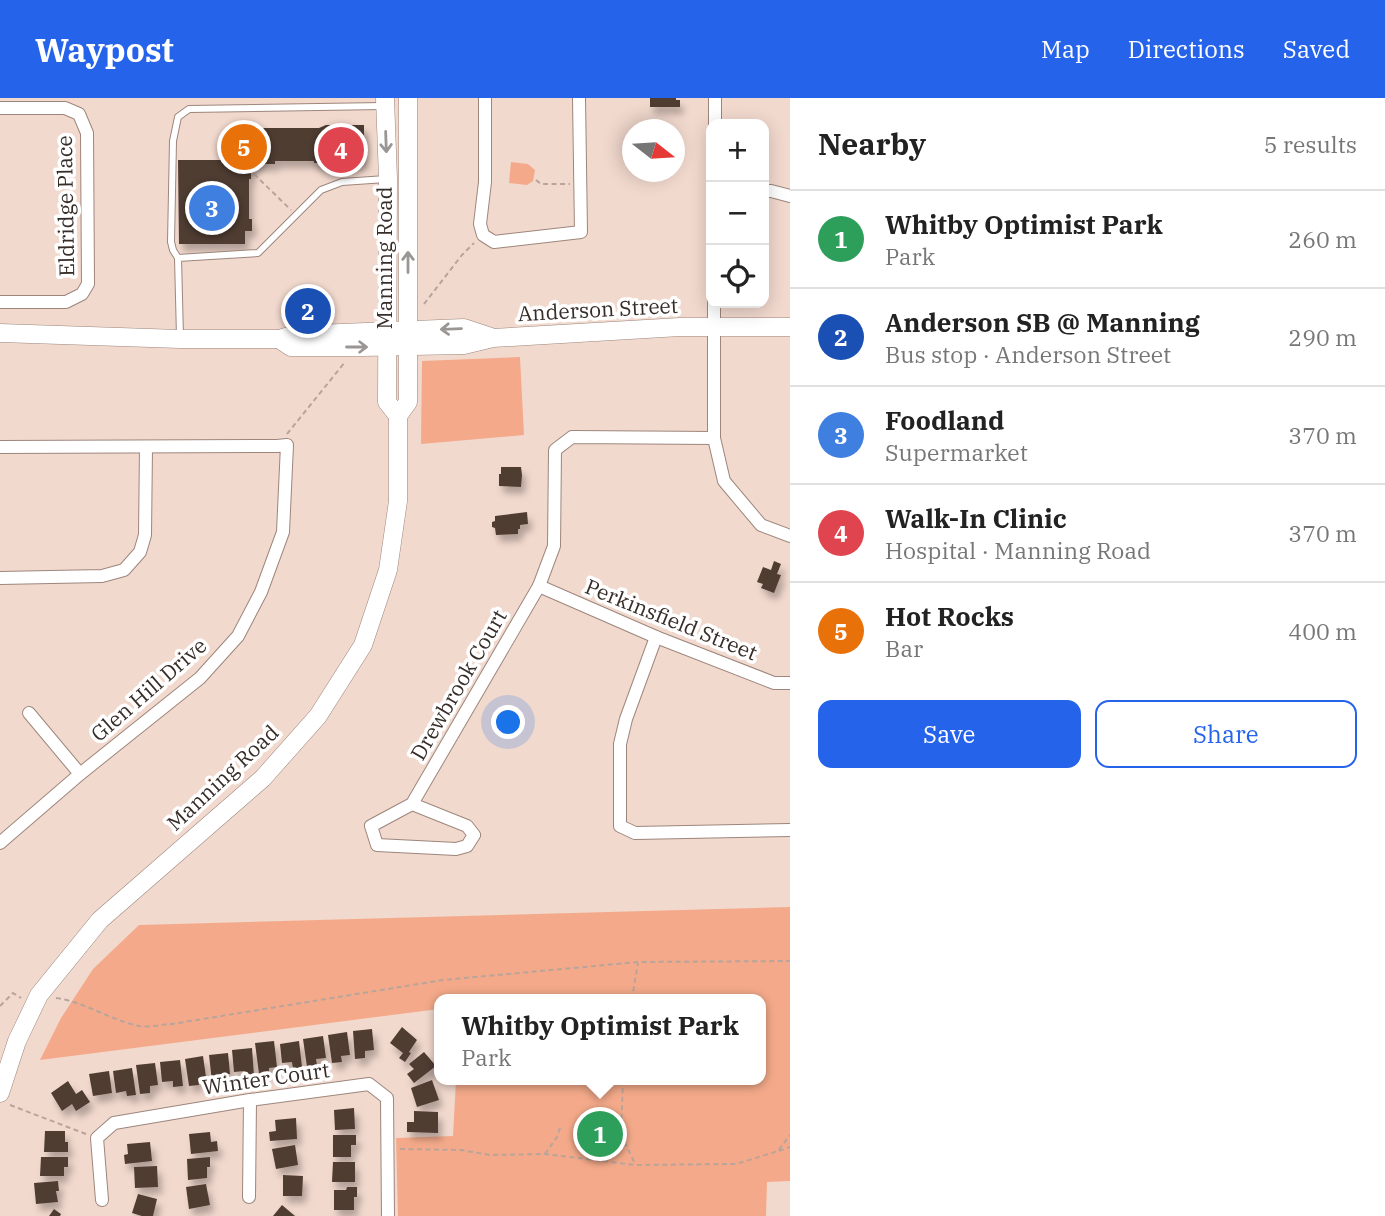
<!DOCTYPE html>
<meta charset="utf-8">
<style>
:root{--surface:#fff;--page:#f2f2f2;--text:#222;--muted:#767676;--line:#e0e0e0;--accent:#2563eb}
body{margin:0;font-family:"IBM Plex Serif",serif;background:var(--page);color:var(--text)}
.controls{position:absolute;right:21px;top:21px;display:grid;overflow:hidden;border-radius:14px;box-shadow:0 4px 18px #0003}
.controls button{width:63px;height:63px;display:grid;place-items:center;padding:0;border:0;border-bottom:2px solid var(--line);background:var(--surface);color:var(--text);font:35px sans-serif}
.compass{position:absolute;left:622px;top:21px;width:63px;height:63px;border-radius:50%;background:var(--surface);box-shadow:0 4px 18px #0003;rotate:107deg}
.you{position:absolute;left:509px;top:625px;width:24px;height:24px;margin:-18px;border:5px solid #fff;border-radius:50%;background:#1a73e8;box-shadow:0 0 0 10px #1a73e833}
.badge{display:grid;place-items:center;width:46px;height:46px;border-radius:50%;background:var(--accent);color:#fff;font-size:23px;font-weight:700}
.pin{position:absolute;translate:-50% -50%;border:4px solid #fff;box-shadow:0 2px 7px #0006}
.popup{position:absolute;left:434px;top:896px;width:332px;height:91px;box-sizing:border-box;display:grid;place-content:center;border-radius:14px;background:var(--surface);filter:drop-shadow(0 2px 5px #0005);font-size:23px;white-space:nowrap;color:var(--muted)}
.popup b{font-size:26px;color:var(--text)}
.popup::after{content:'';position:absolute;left:50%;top:100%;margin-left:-14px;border:14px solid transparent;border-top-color:var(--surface)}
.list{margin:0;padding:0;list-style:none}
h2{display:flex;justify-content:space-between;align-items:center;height:91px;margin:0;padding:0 28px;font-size:30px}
h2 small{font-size:23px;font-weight:400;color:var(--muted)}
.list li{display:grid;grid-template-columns:46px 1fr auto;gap:21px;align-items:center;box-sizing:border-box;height:98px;padding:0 28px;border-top:2px solid var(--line)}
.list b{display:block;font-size:26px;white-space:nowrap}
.list p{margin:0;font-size:23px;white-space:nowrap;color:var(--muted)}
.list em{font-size:23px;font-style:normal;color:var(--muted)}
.actions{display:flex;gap:14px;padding:21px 28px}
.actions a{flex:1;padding:16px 0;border:2px solid var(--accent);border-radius:14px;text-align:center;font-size:24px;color:var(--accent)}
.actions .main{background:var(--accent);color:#fff}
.icon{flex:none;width:38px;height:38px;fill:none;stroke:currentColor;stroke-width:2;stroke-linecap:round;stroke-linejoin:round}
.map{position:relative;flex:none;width:790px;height:1118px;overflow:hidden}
header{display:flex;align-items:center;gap:42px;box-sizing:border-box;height:98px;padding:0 35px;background:var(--accent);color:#fff}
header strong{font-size:33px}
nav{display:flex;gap:38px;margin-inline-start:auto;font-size:24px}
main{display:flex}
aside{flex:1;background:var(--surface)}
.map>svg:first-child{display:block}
.green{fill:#f4aa8a}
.building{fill:#503c33;filter:url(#shadow)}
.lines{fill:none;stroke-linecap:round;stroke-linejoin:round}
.service-casing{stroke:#9d867c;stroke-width:8}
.minor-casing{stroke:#9d867c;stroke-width:14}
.secondary-casing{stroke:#9d867c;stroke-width:19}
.path{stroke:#b8a49b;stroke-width:2;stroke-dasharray:5 3.5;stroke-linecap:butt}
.service{stroke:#fff;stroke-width:6}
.minor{stroke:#fff;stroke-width:12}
.secondary{stroke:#fff;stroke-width:18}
.oneway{stroke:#9a9694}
.labels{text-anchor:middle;stroke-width:7;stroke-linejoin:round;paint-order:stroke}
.street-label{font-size:21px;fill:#362d28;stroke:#fff}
</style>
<header>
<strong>Waypost</strong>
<nav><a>Map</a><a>Directions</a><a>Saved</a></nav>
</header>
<main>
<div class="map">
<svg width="790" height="1118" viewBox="0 0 790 1118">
<defs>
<filter id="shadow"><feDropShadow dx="4" dy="7" stdDeviation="3.5" flood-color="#0004"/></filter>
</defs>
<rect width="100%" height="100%" fill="#f2d9ce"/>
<!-- green -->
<g class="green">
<path d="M511 64 528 66 535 72 533 83 527 87 509 85Z"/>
<path d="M520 259 524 337 421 346 422 263Z"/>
<path d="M790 809V1083L767 1084 766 1118H398L396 1040 453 1038 456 982H761V901H439V911L40 962 61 920 93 871 139 827Z"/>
</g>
<!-- building -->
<g class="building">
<path d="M650 0H676V2H680V9H650Z"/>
<path d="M326 27H364V65H314V63H275V66H255L251 72V81H249V121H252V133H245V146H179L178 62H222V50H230V31H243V28H256V30H319Z"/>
<path d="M501 369H521L522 377 521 389 499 388V376H501Z"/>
<path d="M527 414 528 426 520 427V431H518V436L496 437 495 430 492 429V424L495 423V418Z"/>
<path d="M774 463 781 466 777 476 781 477 774 495 761 490 763 486 757 484 763 469 771 472Z"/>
<path d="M402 929 417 942 409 954 411 955 405 964 399 960 403 955 390 945Z"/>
<path d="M372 931 374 952 365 953V960L355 961 353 933Z"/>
<path d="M347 934 350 957 341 958 342 964 332 965 328 937Z"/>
<path d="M323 938 326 960 316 961 317 967 307 969 303 941Z"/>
<path d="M274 943 277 969 269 970V975L259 976 255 945Z"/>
<path d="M299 943 302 969 293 971 292 964 282 965 280 946Z"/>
<path d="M252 950 254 978H245V973L234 974 232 952Z"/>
<path d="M424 954 436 968 414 985 407 976 414 971 409 966Z"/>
<path d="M228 955 230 976 221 977 222 983 212 984 209 957Z"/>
<path d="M203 958 206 979 198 980 199 987 189 988 185 961Z"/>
<path d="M180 962 183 988 173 989V983L162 984 160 964Z"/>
<path d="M155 965 158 987 150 988V995L140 996 136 967Z"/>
<path d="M132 970 136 997 127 998 126 993 116 995 113 973Z"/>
<path d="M109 973 112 995 93 998 89 976Z"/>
<path d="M432 982 439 1002 417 1009 411 990Z"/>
<path d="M68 983 76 996 82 992 90 1004 76 1013 72 1006 62 1013 51 995Z"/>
<path d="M354 1010 355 1031 335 1032 334 1012Z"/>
<path d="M414 1013 438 1014V1035L407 1034V1024H414Z"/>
<path d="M296 1020 297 1041 270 1043 269 1034 276 1033 275 1022Z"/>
<path d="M45 1033H65V1044H68V1054H44Z"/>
<path d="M210 1034 211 1044 217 1043 218 1053 191 1056 189 1036Z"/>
<path d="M333 1037H356V1047H351V1059H333Z"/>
<path d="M150 1044 152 1063 125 1066 124 1057 128 1056 127 1046Z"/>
<path d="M295 1047 298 1067 276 1071 272 1051Z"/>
<path d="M41 1059H68V1069H64V1078H40Z"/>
<path d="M210 1059V1069H207V1080L188 1082 187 1061Z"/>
<path d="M333 1064H355V1084H332Z"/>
<path d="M157 1068 158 1089 135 1090 134 1069Z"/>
<path d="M283 1077 303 1078 302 1098H283Z"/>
<path d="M58 1083 59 1093H56L58 1104 36 1106 34 1085Z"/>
<path d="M206 1086 210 1107 189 1111 186 1089Z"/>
<path d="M347 1089H357V1099H354V1112H334V1092H346Z"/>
<path d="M138 1096 157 1101 153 1118H142L132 1115Z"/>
<path d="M282 1107 295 1118H273Z"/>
<path d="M54 1111 61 1116 60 1118H49Z"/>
</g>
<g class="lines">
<defs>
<g id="service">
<path d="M178 160 173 152 171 144 173 43 178 19 189 11 383 8"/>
<path d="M180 239 178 160 258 155 321 92 342 84 386 81"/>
</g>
<g id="minor">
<path d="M485 0V84L480 126 483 137 494 144 581 134 579 0"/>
<path d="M715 0V26"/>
<path d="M0 10H65L79 16 87 35 88 186 82 196 66 204H0"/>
<path d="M764 93H771L790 98"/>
<path d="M714 205V340L724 383 761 427 790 438"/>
<path d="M0 349 277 348 287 347 283 434 261 494 238 538 200 580 80 676 0 745"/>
<path d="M0 480 102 478 124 472 140 454 145 437 146 349"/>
<path d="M539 488 656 539 774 585H790"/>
<path d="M656 539 626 621 620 646V728L635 735 790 732"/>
<path d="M29 615 80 676"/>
<path d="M412 706 467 728 474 737 467 748 456 751 377 747 371 728 412 706 539 488 554 448 555 352 572 339 714 340"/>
<path d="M249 1099 250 1002"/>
<path d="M102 1102 97 1040 114 1025 250 1002 369 986 387 1000 388 1118"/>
</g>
<g id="secondary">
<path d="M385 0 388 81 387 304 398 318"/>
<path d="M0 235 180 241H279L292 237 464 230 491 239"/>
<path d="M279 241 291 249H362L464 247 493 240 680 229H790"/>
<path d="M0 995 17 943 39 897 100 822 263 680 318 618 363 547 388 472 398 403V318L408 304V0"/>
</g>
</defs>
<!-- service casing -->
<use href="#service" class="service-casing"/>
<!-- minor casing -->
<use href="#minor" class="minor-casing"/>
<!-- secondary casing -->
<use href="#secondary" class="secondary-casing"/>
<!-- path -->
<g class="path">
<path d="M254 76 291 112"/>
<path d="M536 82 541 86H570"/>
<path d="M424 206 462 157 474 145"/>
<path d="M287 336 345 264"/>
<path d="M56 900C85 904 110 922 139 928 149 930 162 926 172 926L443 882 638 864 790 863"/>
<path d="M630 901 633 894 638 865"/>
<path d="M0 908 13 895 21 900"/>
<path d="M10 1007 86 1036"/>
<path d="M621 1036 635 1066"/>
<path d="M400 1051 461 1052 490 1057 545 1056 635 1067 736 1066 778 1053 790 1037"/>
<path d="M779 1053 790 1049"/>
<path d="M545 1056 557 1039 561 1027"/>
<path d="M595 1061 621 1035 623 982"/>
</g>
<!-- service -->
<use href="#service" class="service"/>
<!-- minor -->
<use href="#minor" class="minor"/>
<!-- secondary -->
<use href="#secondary" class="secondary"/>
</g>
<!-- one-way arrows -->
<defs><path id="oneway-shaft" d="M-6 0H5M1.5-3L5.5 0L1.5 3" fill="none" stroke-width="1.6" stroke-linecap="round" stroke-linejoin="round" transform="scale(1.75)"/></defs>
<g class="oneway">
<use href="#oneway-shaft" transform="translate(386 44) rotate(88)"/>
<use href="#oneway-shaft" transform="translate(408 164) rotate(-90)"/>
<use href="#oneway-shaft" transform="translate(451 231) rotate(178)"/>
<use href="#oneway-shaft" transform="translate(357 249)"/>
</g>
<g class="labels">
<!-- street labels -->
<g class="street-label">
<text transform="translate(66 108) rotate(-91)" y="7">Eldridge Place</text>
<text transform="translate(385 160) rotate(-90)" y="7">Manning Road</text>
<text transform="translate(598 212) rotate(-3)" y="7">Anderson Street</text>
<text transform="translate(671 522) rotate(22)" y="7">Perkinsfield Street</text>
<text transform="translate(459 587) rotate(-60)" y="7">Drewbrook Court</text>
<text transform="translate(149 592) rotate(-41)" y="7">Glen Hill Drive</text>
<text transform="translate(223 680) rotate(-43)" y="7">Manning Road</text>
<text transform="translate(266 981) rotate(-8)" y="7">Winter Court</text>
</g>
</g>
</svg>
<div class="controls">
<button>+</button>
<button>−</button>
<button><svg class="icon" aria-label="locate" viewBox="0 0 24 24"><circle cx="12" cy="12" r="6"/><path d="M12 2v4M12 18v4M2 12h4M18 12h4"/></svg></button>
</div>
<svg class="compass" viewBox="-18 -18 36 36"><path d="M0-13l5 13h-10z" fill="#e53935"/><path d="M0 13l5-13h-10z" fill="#767676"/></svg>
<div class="you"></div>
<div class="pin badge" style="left:600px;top:1036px;background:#2e9e5b">1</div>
<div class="popup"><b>Whitby Optimist Park</b>Park</div>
<div class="pin badge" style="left:308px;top:213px;background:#1a4fb4">2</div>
<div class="pin badge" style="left:212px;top:110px;background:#3f7fe0">3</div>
<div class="pin badge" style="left:341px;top:52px;background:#e0444e">4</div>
<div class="pin badge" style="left:244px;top:49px;background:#e8710a">5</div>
</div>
<aside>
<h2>Nearby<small>5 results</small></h2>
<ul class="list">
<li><span class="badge" style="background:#2e9e5b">1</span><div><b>Whitby Optimist Park</b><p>Park</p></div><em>260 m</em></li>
<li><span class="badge" style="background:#1a4fb4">2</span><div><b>Anderson SB @ Manning</b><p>Bus stop · Anderson Street</p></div><em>290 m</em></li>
<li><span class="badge" style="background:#3f7fe0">3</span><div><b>Foodland</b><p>Supermarket</p></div><em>370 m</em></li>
<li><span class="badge" style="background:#e0444e">4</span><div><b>Walk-In Clinic</b><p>Hospital · Manning Road</p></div><em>370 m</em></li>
<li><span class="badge" style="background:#e8710a">5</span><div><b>Hot Rocks</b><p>Bar</p></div><em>400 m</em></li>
</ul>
<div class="actions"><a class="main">Save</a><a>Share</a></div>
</aside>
</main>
